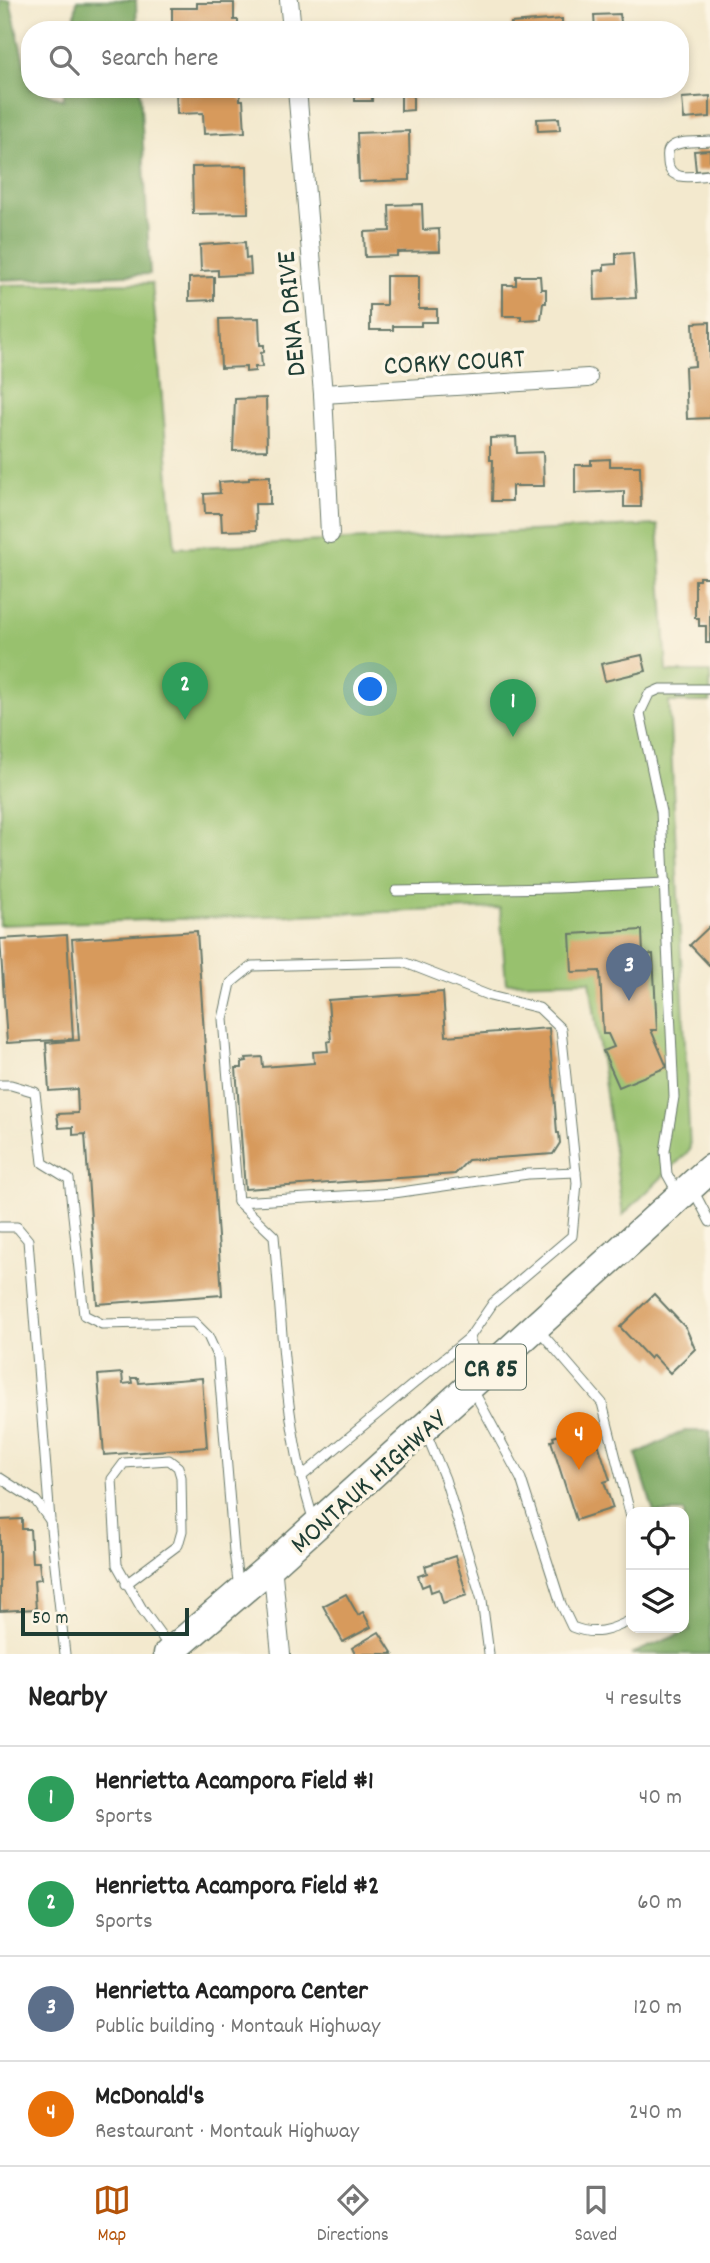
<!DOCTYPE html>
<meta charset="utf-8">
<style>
:root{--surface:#fff;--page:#f6f6f6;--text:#222;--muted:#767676;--line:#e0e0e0;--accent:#b45309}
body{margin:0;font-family:Dekko,sans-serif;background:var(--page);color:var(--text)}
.controls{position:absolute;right:21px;bottom:21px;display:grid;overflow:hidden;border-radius:14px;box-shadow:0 4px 10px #0003}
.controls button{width:63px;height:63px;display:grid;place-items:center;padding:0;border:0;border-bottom:2px solid var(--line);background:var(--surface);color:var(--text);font:35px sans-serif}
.scale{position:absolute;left:21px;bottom:18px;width:168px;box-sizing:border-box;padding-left:7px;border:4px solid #1f3d34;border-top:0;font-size:19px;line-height:24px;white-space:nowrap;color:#1f3d34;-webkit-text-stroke:5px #fcf5e5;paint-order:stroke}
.you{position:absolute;left:371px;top:690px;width:24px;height:24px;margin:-18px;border:5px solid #fff;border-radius:50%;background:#1a73e8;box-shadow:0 0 0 10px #1a73e833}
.badge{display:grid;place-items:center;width:46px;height:46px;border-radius:50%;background:var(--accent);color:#fff;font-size:23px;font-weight:700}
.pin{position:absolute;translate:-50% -58px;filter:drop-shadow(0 2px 4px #0008)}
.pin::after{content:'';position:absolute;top:37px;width:24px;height:21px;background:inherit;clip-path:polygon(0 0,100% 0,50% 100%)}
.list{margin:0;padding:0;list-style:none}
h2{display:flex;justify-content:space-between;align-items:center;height:91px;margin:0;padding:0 28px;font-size:30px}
h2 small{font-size:23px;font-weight:400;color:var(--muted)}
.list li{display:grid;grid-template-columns:46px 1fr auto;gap:21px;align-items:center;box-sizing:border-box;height:105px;padding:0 28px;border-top:2px solid var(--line)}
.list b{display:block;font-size:26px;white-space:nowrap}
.list p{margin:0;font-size:23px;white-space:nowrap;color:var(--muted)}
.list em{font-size:23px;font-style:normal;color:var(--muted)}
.icon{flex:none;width:38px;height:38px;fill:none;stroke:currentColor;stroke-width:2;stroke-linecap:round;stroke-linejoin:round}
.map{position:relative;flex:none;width:710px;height:1654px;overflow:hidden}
.search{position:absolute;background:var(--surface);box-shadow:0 4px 10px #0003;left:21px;right:21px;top:21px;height:77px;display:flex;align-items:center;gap:18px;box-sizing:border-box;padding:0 24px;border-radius:28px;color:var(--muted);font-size:26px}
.sheet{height:511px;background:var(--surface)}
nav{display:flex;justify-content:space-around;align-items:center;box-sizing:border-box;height:98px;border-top:2px solid var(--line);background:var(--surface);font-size:19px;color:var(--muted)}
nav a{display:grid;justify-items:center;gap:4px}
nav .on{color:var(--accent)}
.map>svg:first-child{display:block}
.green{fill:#98c16e;stroke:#5c7f51;stroke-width:2}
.forest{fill:#7aa761;stroke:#4c724a;stroke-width:2}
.building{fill:#d79a5c}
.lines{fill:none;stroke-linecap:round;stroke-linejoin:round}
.lane-casing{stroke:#69796a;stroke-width:11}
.street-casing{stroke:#69796a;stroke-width:20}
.primary-casing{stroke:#69796a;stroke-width:31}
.lane{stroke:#fff;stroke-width:9}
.street{stroke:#fff;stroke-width:18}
.primary{stroke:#fff;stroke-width:28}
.labels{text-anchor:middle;stroke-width:7;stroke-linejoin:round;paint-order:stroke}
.shield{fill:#fcf5e5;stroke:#617469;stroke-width:2}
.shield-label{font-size:26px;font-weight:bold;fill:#1f3d34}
.street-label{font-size:28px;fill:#1f3d34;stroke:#fcf5e5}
</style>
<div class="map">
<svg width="710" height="1654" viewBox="0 0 710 1654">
<rect width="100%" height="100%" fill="#fcf5e5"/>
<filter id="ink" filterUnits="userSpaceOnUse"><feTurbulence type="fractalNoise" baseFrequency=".0143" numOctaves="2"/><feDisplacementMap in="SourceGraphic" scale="14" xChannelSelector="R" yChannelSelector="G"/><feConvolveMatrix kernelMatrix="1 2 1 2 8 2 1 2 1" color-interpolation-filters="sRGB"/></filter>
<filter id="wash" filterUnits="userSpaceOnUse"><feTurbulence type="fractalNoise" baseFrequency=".00686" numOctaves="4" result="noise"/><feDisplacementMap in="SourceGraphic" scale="28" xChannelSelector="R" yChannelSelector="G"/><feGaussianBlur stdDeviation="1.57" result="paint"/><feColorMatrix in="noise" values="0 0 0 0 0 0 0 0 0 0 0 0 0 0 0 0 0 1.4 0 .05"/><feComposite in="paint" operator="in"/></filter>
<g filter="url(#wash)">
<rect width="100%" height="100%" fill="#f3e9ce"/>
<!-- green -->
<path class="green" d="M152 283 175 548 658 525 667 672H710V702H669L690 1150 623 1215 590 981 506 983 500 908 0 925V285Z"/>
<!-- forest -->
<g class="forest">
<path d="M0 0H10L30 89H38L63 100 65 89H140L150 274 0 280Z"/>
<path d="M77 0H136L137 30H73Z"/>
<path d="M684 1431H710V1654H631L690 1630 684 1611V1512H654L636 1454Z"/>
</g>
<g id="blocks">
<!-- building -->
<g class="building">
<path d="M197 3H234V20H238V30H172V8H197Z"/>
<path d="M620 14 622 30H595L594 15Z"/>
<path d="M562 19V30H511V23Z"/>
<path d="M240 89V100H243L245 132 204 134 203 113 177 114 176 90Z"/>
<rect x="355" y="89" width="17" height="12"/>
<path d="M401 94H413V110L401 111Z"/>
<path d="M710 96V117L684 119 682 98Z"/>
<path d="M559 118 560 130 538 131 537 119Z"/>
<path d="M409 131 410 180 359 182 357 133Z"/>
<path d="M710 150V170L696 171 694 151Z"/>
<path d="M247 166 248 213 193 214 192 167Z"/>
<path d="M422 204 423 230 439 229 440 251 397 252V256L365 257 364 232 390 231 389 205Z"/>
<path d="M245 242 246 259 250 258 251 274 218 276V270L201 271 200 245Z"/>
<path d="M633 253 636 298 595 300 594 271 604 270V265L616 264V254Z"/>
<path d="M386 276H419V309H437V322H421V326H393V330H370V305H386Z"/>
<path d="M516 276H540L541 289H546V303H543L541 319 521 320V316H503V285H516Z"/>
<path d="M214 277V300L189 301V278Z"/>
<path d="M259 318 260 345H264V352L261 353 262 367H255V371L246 372V367L221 368 219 319Z"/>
<path d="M710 322V418L687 419 685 367 695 366 693 323Z"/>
<path d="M266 398 267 450 233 451 235 399Z"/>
<path d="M516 437 517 453 543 452 544 486H512V501H492L493 460H490V438Z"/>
<path d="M610 459V466H640L641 507H624V491L575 493V465H591V460Z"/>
<path d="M270 476V504H255L256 530 222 531 221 513H205L204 494 220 493 219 482 249 480V477Z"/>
<path d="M699 577H710V643H706V626H699V618H695V580H699Z"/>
<path d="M642 655 646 671 605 681 601 664Z"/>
<path d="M710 926V966L690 945Z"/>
<path d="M642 930 643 955 653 954 657 1030H651L667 1067 619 1087 603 1051 614 1047 608 1034H603L600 971 572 972 570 934Z"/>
<path d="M197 931 222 1295 97 1304 85 1134 73 1135V1127L59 1128 57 1114 78 1113 77 1089 49 1091 46 1043 79 1040 72 939Z"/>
<path d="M67 935 73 1039 7 1043 0 939Z"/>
<path d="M443 992 446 1036 549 1028 557 1133H559L560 1143 553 1154 468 1160 455 1174 245 1189 236 1068H242V1062L247 1061 246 1058 262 1057 263 1067 314 1063 313 1052 328 1051 327 1042 331 1041 328 1000Z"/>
<path d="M654 1294 686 1328 695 1349 670 1373 653 1355 650 1359 620 1327Z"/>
<path d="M122 1373 123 1384 132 1383 131 1378H138L139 1383 202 1378 207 1447 104 1455 98 1375Z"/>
<path d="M592 1425 610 1480 604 1482 613 1508 576 1520 551 1441 554 1440 553 1437Z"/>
<path d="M22 1519V1529H30L32 1562H39L41 1579 34 1580 36 1609 0 1611V1520Z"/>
<path d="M455 1556 467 1595 443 1603 439 1589 431 1592 429 1584 422 1587 418 1576 427 1573 425 1566Z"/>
<path d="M346 1594 358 1615 363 1612 371 1627 343 1642 323 1606Z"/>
<path d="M379 1632 393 1654H355L352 1648Z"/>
</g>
</g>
</g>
<g filter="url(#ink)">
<use href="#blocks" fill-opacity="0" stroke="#69796a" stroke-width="2"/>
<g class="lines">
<defs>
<g id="lane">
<path d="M710 141C699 142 680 140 671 147 666 151 668 157 668 162 669 183 696 176 710 175"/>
<path d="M396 891 557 888 666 883"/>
<path d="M0 1085H11L35 1092 43 1163 69 1179 84 1315 102 1324 194 1322 208 1336 218 1358 234 1552 239 1588"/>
<path d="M692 1188 710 1222"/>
<path d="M677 1192 667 1174 665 1151 674 1097 661 812 640 713 649 694 660 689H710"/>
<path d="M238 1202 394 1193 528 1174 576 1172"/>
<path d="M0 1227H17L28 1240 50 1520 65 1654"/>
<path d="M538 1329 602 1403 631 1517"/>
<path d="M469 1338 476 1356 485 1368"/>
<path d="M473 1390 521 1479 561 1604 572 1627C594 1636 610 1631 631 1620"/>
<path d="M426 1433 445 1479 482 1600 489 1654"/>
<path d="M301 1477 469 1338 493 1303 572 1236 577 1183 561 1029 539 1008 490 996 403 962 252 966 231 983 223 1019 238 1202 274 1236C283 1331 284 1430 314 1521"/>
<path d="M0 1478 36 1501 49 1519"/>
<path d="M126 1584 178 1545 182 1531 181 1477 178 1467 169 1460 124 1463 112 1479 117 1565 142 1609 171 1649"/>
</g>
<g id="street">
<path d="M289 0 292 30"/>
<path d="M297 89 323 394 330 534"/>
<path d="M323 394 588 378"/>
<path d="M272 1565 281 1654"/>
</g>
<path id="primary" d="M168 1654 272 1565 710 1169"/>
</defs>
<!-- lane casing -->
<use href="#lane" class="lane-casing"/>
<!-- street casing -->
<use href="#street" class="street-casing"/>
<!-- primary casing -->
<use href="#primary" class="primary-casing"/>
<!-- lane -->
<use href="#lane" class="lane"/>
<!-- street -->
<use href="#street" class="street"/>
<!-- primary -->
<use href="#primary" class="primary"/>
</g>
</g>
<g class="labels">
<!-- shield labels -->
<rect class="shield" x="456" y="1344.5" width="70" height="45" rx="5"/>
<g class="shield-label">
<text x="491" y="1376">CR 85</text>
</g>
<!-- street labels -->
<g class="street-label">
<text transform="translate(289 314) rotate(-95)" y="10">DENA DRIVE</text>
<text transform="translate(454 360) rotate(-3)" y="10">CORKY COURT</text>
<text transform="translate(367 1480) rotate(-42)" y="10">MONTAUK HIGHWAY</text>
</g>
</g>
</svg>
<div class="controls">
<button><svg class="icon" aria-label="locate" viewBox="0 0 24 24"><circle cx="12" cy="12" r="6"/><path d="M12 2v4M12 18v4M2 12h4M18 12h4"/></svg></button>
<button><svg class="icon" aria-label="layers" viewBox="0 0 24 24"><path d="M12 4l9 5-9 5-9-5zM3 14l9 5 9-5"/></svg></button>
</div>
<div class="scale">50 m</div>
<div class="you"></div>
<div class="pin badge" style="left:513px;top:737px;background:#2e9e5b">1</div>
<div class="pin badge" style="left:185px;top:720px;background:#2e9e5b">2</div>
<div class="pin badge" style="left:629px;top:1001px;background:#5c6f8a">3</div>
<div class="pin badge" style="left:579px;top:1470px;background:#e8710a">4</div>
<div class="search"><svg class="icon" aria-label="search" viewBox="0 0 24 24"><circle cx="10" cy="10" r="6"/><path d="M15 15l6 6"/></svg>Search here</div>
</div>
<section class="sheet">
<h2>Nearby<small>4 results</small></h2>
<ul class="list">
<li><span class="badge" style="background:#2e9e5b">1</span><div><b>Henrietta Acampora Field #1</b><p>Sports</p></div><em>40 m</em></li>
<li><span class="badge" style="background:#2e9e5b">2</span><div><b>Henrietta Acampora Field #2</b><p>Sports</p></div><em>60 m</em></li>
<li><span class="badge" style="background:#5c6f8a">3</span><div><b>Henrietta Acampora Center</b><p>Public building · Montauk Highway</p></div><em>120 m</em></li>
<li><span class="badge" style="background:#e8710a">4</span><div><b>McDonald's</b><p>Restaurant · Montauk Highway</p></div><em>240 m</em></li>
</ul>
</section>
<nav>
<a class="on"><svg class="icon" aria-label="map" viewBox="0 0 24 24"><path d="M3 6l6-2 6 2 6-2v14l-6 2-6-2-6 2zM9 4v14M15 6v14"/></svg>Map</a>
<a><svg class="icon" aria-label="directions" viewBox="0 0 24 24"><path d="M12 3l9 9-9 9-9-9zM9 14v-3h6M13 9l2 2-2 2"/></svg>Directions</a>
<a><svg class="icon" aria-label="saved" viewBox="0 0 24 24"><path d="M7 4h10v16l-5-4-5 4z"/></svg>Saved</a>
</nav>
